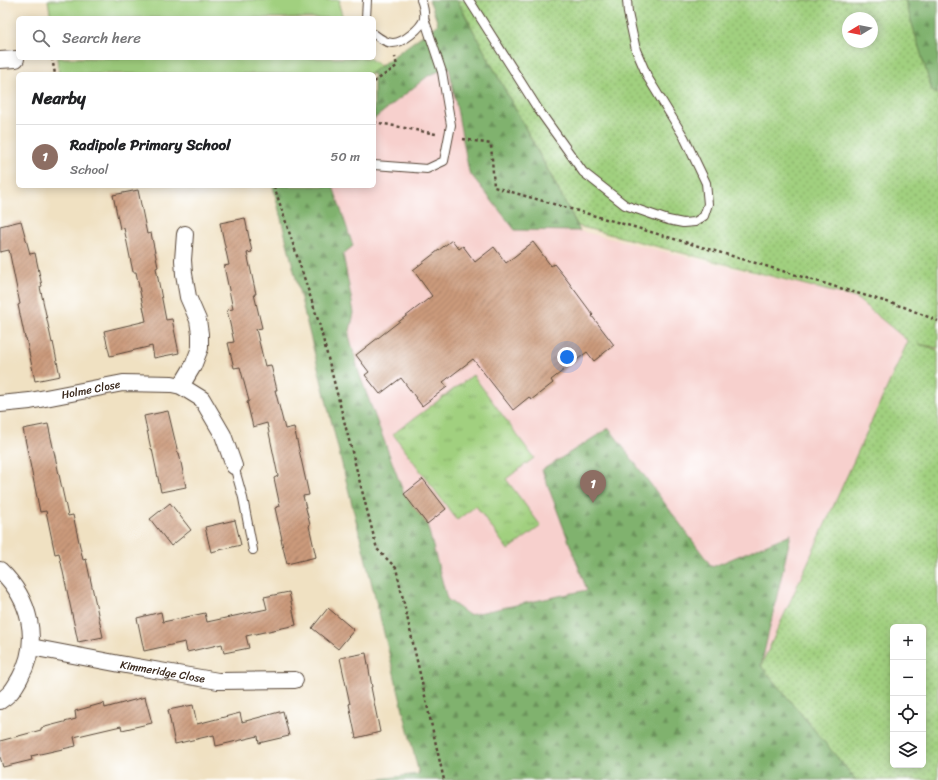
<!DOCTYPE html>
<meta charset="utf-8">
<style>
:root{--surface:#fff;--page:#f6f6f6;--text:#202124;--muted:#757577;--line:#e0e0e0;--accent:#0b8043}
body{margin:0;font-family:Sriracha,sans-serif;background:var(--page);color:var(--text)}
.controls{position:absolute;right:12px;bottom:12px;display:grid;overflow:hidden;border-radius:6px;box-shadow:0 2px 10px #0003}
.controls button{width:36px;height:36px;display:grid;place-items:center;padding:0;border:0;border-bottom:1px solid var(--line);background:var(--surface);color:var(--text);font:20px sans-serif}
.compass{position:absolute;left:842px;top:12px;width:36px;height:36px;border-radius:50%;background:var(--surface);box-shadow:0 2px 10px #0003;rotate:260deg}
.you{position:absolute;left:567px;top:357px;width:14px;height:14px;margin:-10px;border:3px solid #fff;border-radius:50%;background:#1a73e8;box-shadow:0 0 0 6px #1a73e833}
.badge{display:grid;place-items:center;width:26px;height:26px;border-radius:50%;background:var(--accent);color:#fff;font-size:13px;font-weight:700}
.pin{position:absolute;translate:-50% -33px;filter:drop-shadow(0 1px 2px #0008)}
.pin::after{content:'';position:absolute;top:21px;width:14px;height:12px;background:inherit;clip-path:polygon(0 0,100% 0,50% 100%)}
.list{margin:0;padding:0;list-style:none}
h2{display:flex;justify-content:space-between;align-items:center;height:52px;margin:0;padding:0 16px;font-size:17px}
h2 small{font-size:13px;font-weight:400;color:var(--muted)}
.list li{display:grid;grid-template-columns:26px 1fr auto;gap:12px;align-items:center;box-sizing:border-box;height:64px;padding:0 16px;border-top:1px solid var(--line)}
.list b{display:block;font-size:15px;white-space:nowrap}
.list p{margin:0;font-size:13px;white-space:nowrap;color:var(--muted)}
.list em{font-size:13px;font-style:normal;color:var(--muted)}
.icon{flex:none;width:22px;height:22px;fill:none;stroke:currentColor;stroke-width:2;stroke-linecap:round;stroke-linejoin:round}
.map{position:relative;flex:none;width:938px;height:780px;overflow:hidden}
.search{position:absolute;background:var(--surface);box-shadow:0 2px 10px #0003;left:16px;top:16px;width:360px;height:44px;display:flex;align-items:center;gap:10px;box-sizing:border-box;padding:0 14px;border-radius:6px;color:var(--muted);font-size:15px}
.panel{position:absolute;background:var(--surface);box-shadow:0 2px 10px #0003;left:16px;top:72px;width:360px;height:116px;border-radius:6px}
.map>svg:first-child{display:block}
.built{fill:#f7d0cd}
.grass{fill:url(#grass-dots);stroke:#6e7d4e;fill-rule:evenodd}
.forest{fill:url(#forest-firs);stroke:#5e6e46}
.park{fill:url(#park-tufts);stroke:#6e7d4e}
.pitch{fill:#a1d07f;stroke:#6e7d4e}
.building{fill:url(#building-hatch)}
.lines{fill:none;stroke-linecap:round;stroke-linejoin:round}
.lane-casing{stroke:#564537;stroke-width:10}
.street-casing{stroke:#564537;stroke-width:18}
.path{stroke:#564537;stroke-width:2.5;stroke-dasharray:3 3;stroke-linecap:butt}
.lane{stroke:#fff;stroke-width:8}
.street{stroke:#fff;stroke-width:16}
.labels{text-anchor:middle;stroke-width:3;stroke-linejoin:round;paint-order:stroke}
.street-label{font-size:11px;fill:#3b2a1e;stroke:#fff}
</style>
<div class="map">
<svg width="938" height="780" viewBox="0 0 938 780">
<defs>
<pattern id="grass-dots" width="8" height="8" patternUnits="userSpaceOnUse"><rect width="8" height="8" fill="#a1d07f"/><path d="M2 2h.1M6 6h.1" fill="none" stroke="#84a967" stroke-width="1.8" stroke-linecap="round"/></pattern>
<pattern id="forest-firs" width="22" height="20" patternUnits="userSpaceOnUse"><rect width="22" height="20" fill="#80b26e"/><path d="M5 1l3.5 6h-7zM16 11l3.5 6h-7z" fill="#6a915a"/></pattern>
<pattern id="park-tufts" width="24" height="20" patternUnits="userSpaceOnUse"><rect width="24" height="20" fill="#a1d07f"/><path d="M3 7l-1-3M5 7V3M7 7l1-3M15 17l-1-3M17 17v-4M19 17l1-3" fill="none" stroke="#84a967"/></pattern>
<pattern id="building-hatch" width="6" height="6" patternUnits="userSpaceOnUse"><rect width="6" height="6" fill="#cb9a7c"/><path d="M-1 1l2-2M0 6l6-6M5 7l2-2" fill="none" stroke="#a67e65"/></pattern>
</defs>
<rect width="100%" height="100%" fill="#fff"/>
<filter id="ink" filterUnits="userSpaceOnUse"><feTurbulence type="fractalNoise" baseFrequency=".025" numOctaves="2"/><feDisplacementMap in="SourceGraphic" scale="8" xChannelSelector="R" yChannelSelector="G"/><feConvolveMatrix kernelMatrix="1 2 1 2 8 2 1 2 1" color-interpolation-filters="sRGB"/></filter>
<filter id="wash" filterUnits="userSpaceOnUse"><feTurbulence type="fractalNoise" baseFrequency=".012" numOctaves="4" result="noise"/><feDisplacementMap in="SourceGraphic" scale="16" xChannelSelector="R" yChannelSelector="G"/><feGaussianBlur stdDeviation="0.9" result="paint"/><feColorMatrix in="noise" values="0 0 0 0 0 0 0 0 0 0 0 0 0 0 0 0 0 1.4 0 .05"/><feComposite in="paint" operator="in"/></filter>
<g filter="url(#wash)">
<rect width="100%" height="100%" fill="#f0e1c2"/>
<!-- built -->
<path class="built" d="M469 24 580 231 856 298 908 341 761 666 393 670 273 186H374V93Z"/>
<!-- grass -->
<path class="grass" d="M457 0H905L932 90 938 94V348L919 344 938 350V780H856L761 666 908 341 856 298 578 226ZM848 18H872V42H848ZM893 627H923V765H893Z"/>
<!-- forest -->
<g class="forest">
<path d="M429 0H457L580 231 515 230 469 172 449 67 428 76 374 119V74H369L438 24 432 7Z"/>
<path d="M905 0H938V94L932 91Z"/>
<path d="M273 186H333L353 246 343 254 354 313 349 335 360 376 404 494 427 524 447 599 469 615 587 590 542 470 609 428 712 567 791 534 761 666 856 780H371L419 774Z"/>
</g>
<!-- park -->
<path class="park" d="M473 375 534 458 506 479 541 526 508 550 476 506 457 520 393 434Z"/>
<!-- pitch -->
<g class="pitch">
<path d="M48 0H340L339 5 343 18H51Z"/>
<path d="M57 58H369L380 66 369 74H59Z"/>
</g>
<g id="blocks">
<!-- building -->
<g class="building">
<path d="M138 190 147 234 151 233 158 267 156 268 166 320 172 319 179 353 154 358 152 346 110 356 104 331 146 321 136 272H133L124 228 120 229 113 195Z"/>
<path d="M245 218 252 252 247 253 256 294H254L262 328 256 329 265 366 271 365 277 390H275L285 429 294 427 309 495 303 496 310 525 309 526 316 557 287 564 281 539H282L275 508 280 506 274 478 278 476 267 423 253 427 247 402 249 401 240 367 234 368 228 343 234 342 227 310 233 309 224 266 229 265 220 223Z"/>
<path d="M21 221 30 254 35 253 42 286 40 287 52 343 53 342 60 376 35 381 26 338H25L18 305 20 304 9 250 0 252V226Z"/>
<path d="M452 240 459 249 463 246 475 262 494 247 506 263 533 242 551 266 554 264 567 280 593 315 592 316 614 345 594 361 587 352 551 380 553 383 531 400 529 397 513 410 473 359 443 382 447 387 422 406 401 378 380 394 365 375 369 372 356 355 432 296 413 270Z"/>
<path d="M168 411 178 453H179L186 487 161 492 152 449H151L144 416Z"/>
<path d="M48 424 68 516 73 515 83 560 86 559 103 637 78 642 59 553 55 554 46 511 40 512 23 429Z"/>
<path d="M423 479 446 509 427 524 404 494Z"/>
<path d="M170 503 191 530 171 546 150 519Z"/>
<path d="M235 520 241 545 211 552 205 527Z"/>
<path d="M289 592 296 625 246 636 249 648 224 653 222 644 187 652 185 642 144 651 137 618 161 612 163 622 205 613 207 622 267 609 264 597Z"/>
<path d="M328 608 354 630 338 649 312 628Z"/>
<path d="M366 653 372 687H371L380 732 356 738 349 704H350L340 658Z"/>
<path d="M145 697 152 723 122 730 121 726 74 737 76 746 31 756 32 760 3 767 0 757V741L41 730V728L76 719 75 711 104 703 105 708Z"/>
<path d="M193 705 197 724 240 713 242 722 283 711 289 736 259 743 258 736 216 746 214 735 175 744 168 710Z"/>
</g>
</g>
</g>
<g filter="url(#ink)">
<use href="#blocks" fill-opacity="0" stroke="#564537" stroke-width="1"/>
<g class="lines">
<defs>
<g id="lane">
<path d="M469 0 538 109 583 172 625 205 668 220 683 223 695 222 704 216 708 204 706 183 684 137 648 78 636 50 628 13 627 0"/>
<path d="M366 18 367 0"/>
<path d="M374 34C379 38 386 43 393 43 403 43 421 28 424 19 425 14 423 4 421 0"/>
<path d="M374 165 427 169 444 161 451 125 442 72 424 18"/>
<path d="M234 466 243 498 253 550"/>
</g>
<g id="street">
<path d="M0 60 16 59"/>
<path d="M181 386 193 366 200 348V334L198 320 188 297 184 274 183 260 185 234"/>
<path id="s1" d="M0 404 30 401 123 383 172 384 181 386 202 399 223 435 234 466"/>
<path d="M0 570C30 599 41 640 20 678 17 683 14 689 10 693 7 696 3 699 0 701"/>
<path id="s2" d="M31 647 120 664 218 681 295 680"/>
</g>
</defs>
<!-- lane casing -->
<use href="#lane" class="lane-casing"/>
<!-- street casing -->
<use href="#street" class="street-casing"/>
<!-- path -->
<g class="path">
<path d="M52 58 55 74"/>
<path d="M374 82 397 66 395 57"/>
<path d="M374 122 436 134"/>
<path d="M463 139 491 144 494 187 634 227 904 307 938 321"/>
<path d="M274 186 319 323 377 549 396 568 444 780"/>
</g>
<!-- lane -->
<use href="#lane" class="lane"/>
<!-- street -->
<use href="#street" class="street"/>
</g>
</g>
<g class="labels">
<!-- street labels -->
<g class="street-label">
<text dy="4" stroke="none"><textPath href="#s1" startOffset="92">Holme Close</textPath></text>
<text dy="4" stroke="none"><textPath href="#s2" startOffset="134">Kimmeridge Close</textPath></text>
</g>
</g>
</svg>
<div class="controls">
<button>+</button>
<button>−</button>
<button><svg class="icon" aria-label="locate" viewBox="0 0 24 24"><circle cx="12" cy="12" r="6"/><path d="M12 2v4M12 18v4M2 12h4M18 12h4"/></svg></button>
<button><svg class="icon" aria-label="layers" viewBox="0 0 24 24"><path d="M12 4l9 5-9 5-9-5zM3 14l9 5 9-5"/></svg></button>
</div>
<svg class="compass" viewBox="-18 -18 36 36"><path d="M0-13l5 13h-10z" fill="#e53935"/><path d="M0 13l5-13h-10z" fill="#757577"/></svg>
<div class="you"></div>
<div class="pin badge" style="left:593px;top:503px;background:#8d6e63">1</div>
<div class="search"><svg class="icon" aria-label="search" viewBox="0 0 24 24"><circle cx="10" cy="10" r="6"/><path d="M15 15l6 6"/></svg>Search here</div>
<section class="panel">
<h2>Nearby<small></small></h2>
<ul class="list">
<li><span class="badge" style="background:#8d6e63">1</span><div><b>Radipole Primary School</b><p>School</p></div><em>50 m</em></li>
</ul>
</section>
</div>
